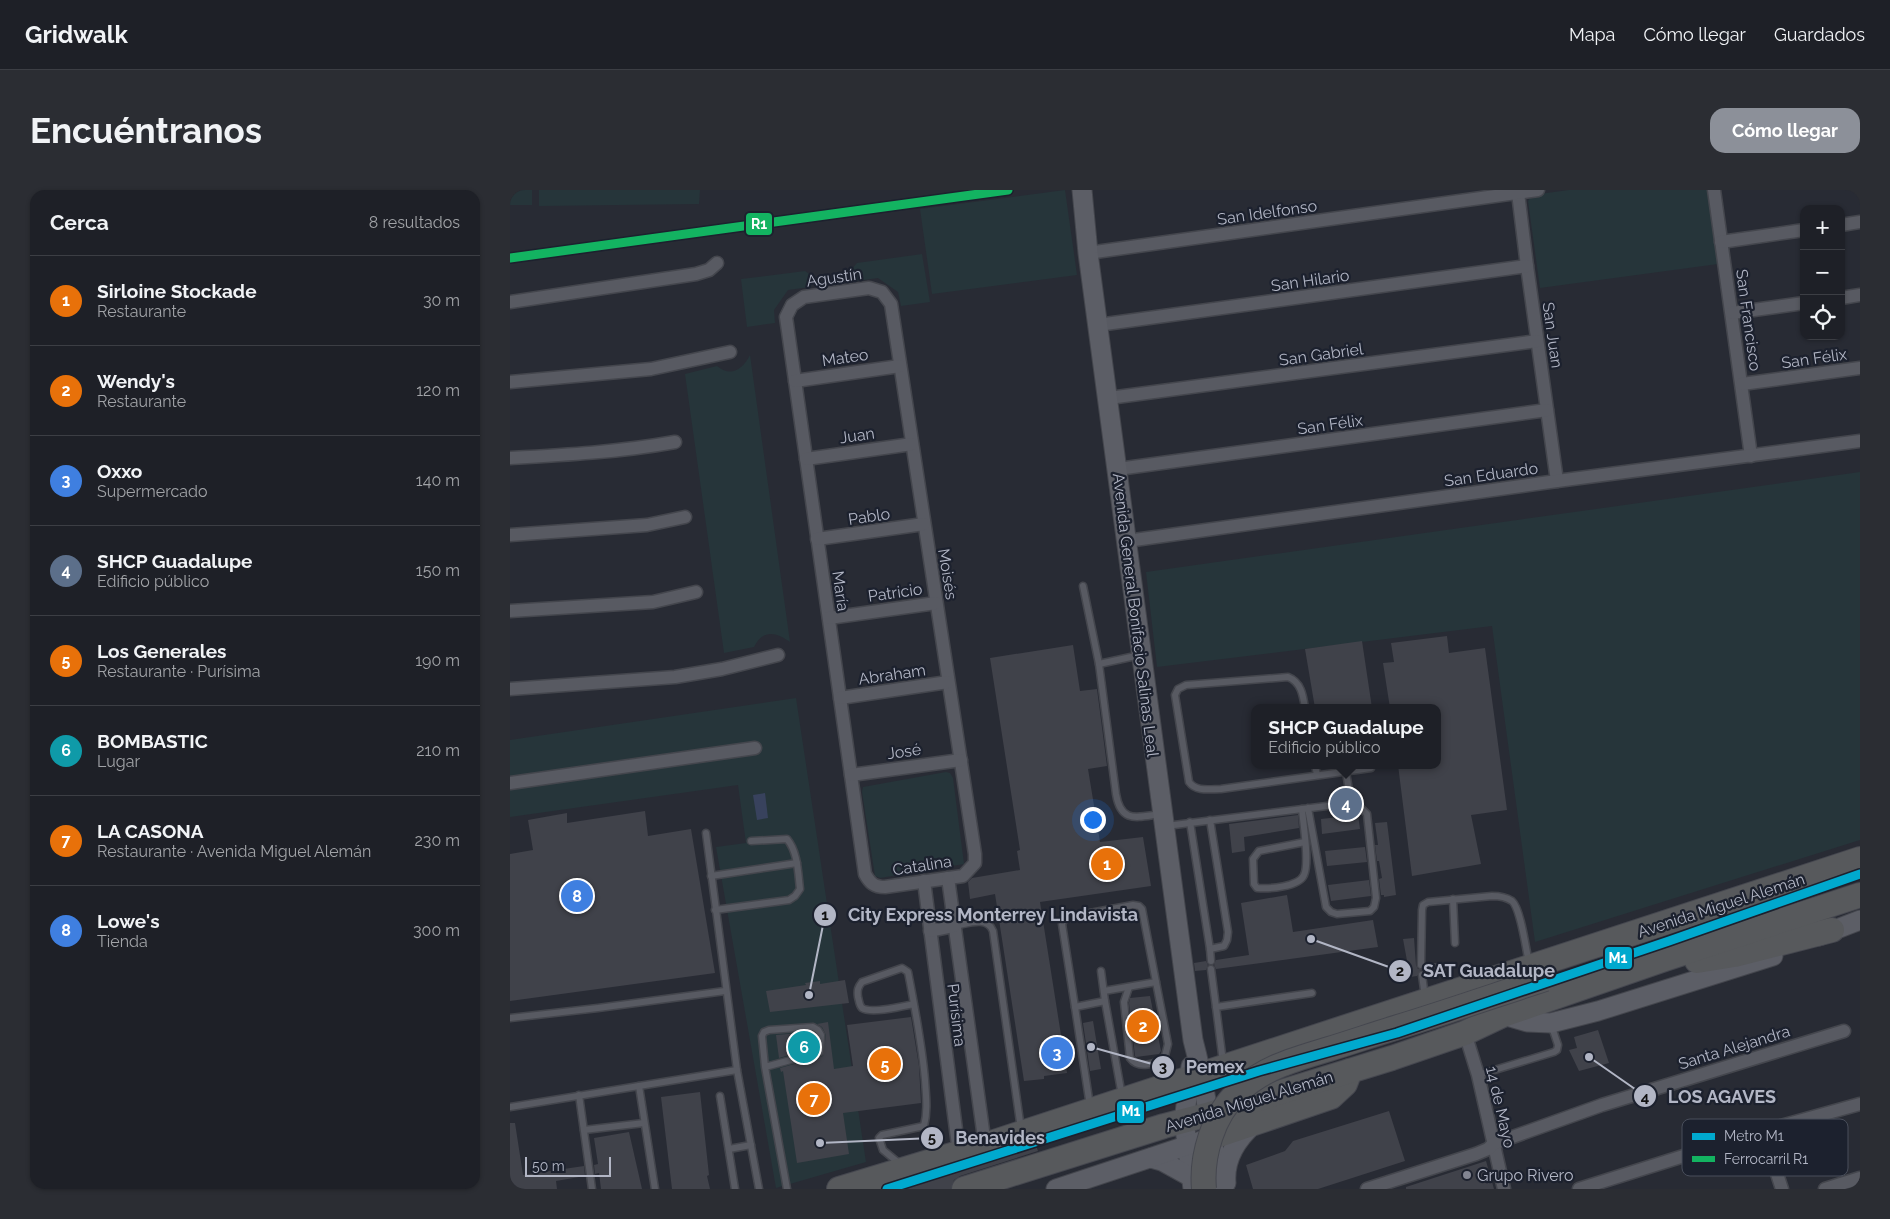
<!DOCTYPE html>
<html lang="es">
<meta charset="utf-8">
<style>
:root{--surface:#1e2027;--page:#2b2d33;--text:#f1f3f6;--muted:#a1a3a7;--line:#3c3e44;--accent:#8c9099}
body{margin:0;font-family:Raleway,sans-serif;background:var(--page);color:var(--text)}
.controls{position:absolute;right:15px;top:15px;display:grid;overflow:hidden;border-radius:10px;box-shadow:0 1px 4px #0004}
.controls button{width:45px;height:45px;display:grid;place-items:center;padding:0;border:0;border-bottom:1px solid var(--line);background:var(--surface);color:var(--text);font:25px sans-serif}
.scale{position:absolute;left:15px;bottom:12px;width:86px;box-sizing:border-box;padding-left:5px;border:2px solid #b2b6c5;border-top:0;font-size:14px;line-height:18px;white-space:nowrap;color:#b2b6c5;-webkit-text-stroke:4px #1c212e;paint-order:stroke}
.you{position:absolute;left:582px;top:629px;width:18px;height:18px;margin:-12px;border:4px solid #fff;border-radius:50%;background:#1a73e8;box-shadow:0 0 0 8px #1a73e833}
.badge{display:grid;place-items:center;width:32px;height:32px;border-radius:50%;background:var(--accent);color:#fff;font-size:16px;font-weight:700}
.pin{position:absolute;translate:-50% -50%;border:2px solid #fff;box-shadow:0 1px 5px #0006}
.popup{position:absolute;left:741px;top:514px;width:190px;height:65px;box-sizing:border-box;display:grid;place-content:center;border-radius:10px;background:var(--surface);filter:drop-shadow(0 1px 4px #0005);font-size:16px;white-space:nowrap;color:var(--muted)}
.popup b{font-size:19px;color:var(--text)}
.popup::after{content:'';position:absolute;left:50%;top:100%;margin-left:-10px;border:10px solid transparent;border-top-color:var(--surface)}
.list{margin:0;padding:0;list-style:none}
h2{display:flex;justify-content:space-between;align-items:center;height:65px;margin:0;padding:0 20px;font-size:21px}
h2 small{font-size:16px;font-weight:400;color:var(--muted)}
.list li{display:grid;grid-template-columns:32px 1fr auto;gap:15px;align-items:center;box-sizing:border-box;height:90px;padding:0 20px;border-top:1px solid var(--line)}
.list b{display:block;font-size:19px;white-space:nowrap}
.list p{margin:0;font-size:16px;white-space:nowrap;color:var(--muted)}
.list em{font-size:16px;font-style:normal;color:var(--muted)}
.icon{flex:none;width:28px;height:28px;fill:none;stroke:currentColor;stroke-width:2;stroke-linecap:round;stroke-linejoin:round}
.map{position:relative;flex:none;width:1350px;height:999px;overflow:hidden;border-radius:15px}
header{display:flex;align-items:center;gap:30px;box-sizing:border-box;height:70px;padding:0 25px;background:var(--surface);border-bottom:1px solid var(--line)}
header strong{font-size:24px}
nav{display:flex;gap:28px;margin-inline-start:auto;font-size:18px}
.intro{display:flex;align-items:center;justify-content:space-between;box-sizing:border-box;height:120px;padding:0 30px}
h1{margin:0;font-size:35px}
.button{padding:12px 22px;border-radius:15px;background:var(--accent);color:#fff;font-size:18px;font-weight:700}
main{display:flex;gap:30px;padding:0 30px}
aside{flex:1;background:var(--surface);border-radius:15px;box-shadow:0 1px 4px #0004}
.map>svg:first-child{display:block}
.green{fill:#26353a}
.water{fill:#38425d}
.building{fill:#40424a}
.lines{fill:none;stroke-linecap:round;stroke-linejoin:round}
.lane-casing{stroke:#44464d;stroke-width:9}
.street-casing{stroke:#44464d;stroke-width:15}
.secondary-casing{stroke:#44464d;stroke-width:21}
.highway-casing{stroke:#45474f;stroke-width:26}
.lane{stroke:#585a62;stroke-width:6}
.street{stroke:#585a62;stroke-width:12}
.secondary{stroke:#5c5e66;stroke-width:19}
.highway{stroke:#57595c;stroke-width:24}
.highway-bridge-casing{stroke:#45474f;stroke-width:26;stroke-linecap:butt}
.highway-bridge{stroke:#57595c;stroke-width:24}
.rail-1-casing{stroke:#1c212e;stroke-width:12}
.rail-1{stroke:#13b361;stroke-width:9}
.metro-1-casing{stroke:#1c212e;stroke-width:12}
.metro-1{stroke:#00a9ce;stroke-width:9}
.poi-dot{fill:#828592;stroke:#1c212e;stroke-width:2}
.labels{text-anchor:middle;stroke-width:4.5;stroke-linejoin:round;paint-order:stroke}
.street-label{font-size:16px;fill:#b2b6c5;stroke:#1c212e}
.poi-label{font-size:16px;fill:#b2b6c5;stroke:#1c212e;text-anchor:start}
.key{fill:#1c212e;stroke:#494e5b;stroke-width:1}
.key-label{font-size:14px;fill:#b2b6c5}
.leader{fill:none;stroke:#b2b6c5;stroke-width:2}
.callout-dot{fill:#b2b6c5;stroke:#1c212e;stroke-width:2}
.mark-label{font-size:15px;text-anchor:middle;font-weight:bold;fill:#111}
.callout-label{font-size:18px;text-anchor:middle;font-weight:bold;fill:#b2b6c5;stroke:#1c212e;stroke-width:4.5;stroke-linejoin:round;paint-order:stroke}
.line-badge{stroke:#1c212e;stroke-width:2}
.badge-label{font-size:14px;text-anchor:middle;font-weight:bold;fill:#fff}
</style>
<header>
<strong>Gridwalk</strong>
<nav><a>Mapa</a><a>Cómo llegar</a><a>Guardados</a></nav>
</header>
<div class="intro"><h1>Encuéntranos</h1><a class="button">Cómo llegar</a></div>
<main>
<aside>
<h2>Cerca<small>8 resultados</small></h2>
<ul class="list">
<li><span class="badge" style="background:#e8710a">1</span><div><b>Sirloine Stockade</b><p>Restaurante</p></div><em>30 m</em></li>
<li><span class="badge" style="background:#e8710a">2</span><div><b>Wendy's</b><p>Restaurante</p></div><em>120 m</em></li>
<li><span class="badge" style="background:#3f7fe0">3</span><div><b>Oxxo</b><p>Supermercado</p></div><em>140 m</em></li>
<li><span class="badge" style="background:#5c6f8a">4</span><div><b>SHCP Guadalupe</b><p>Edificio público</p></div><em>150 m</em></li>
<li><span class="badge" style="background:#e8710a">5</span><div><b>Los Generales</b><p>Restaurante · Purísima</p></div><em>190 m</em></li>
<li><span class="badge" style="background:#0f9aa8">6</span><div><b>BOMBASTIC</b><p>Lugar</p></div><em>210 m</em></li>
<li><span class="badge" style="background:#e8710a">7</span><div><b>LA CASONA</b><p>Restaurante · Avenida Miguel Alemán</p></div><em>230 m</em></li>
<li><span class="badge" style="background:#3f7fe0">8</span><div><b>Lowe's</b><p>Tienda</p></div><em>300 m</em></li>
</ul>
</aside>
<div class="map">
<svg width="1350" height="999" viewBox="0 0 1350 999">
<rect width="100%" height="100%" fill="#282b34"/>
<!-- green -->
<g class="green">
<rect x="0" y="0" width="22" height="15"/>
<path d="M29 0H190L189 14 29 16Z"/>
<path d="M555 0 567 85 422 104 410 19Z"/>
<path d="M1059 0H1199L1208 74 1030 98 1018 11 1022 5Z"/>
<path d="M412 64 420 112 391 116 388 102 368 88 347 91 343 88 342 79 347 73Z"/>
<path d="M295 81 301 85 303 94 300 97 278 100 264 120 265 133 237 137 231 89Z"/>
<path d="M240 165 280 452C266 442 253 439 244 457L214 463 175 184 207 176C221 188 233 179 240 165Z"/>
<path d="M1350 282V650L1025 752 982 436 647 477 636 382Z"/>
<path d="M286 508 356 972 266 998 206 657 236 653 228 595 0 627V550Z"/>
<path d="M436 582 440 583 443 588 454 674 370 688 365 686 352 602 353 597Z"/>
</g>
<!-- water -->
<path class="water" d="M255 603 258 628 247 630 243 605Z"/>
<!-- building -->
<g class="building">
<path d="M937 446 939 463 975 458 997 620 961 625 971 674 902 686 888 575H927V518H880L873 473 884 472 881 453Z"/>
<path d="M852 451 862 518H805L795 459Z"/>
<path d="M563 455 570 501 587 499 597 576 578 579 590 652 633 647 641 696 530 712 557 883 534 886V889L514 891 485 704 460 709 458 692 462 688 510 680 507 661 510 660 480 468Z"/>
<path d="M135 621 138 646 181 639 205 783 0 811V664L23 660 18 630 57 623V633Z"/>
<path d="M788 625 789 638 734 647 735 661 722 663 719 634Z"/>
<path d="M848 625 850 639 812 644 811 629Z"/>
<path d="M877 632 886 705 874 707V705H871L869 689 872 688 869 671H867L865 655H868L865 633Z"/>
<path d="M855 657 857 672 817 676 815 661Z"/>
<path d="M859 690 861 706 821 711 818 695Z"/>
<path d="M777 705 783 742 863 730 868 757 706 779 704 775 706 770 739 765 731 713Z"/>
<path d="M904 748 906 775 908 779H914L916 774 935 772 936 781 917 784 914 781 911 780 907 786 900 787 893 749Z"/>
<path d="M696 771 698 775 696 780 685 781 684 773Z"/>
<path d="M335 790 339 813 260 822 256 801 296 795 295 793 310 791V794Z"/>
<path d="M640 806 651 861 649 864 626 867 625 866 619 813 620 808Z"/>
<path d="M401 827 409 876 411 913 333 923 339 964 287 973 273 881 271 882 270 878 313 866 316 845 312 837 307 834 318 832 324 879 343 876 337 835Z"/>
<path d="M583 831 591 879 580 881 573 833Z"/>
<path d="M1088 840 1099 873 1069 881 1059 860 1067 858 1064 847Z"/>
<path d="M302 842 306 846 305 858 269 868 266 845Z"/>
<path d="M190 902 199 985 197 986 200 999H162L151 907Z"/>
<path d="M879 921 895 971 808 999H743L736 975 775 961 783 951Z"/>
<path d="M0 933H5L13 985 74 976 75 986 46 991 47 999H0Z"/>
<path d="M119 942 132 999H91L89 983 85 984 84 975 88 974 84 948Z"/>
<path d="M525 953 528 961 450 986 444 990 441 999H390L389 995Z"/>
<path d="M976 971 984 999H896V997Z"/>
</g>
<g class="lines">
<defs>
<g id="lane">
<path d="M573 396 589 474"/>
<path d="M630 465 589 474 606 604C611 634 627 627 651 624"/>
<path d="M795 518C793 505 791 492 778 487L676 495 668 499 665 505 679 592C686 602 700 599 711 599L861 578"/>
<path d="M805 575 807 585"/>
<path d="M836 582 841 613"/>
<path d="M792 619C793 634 800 672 794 685 789 697 759 699 747 698L744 694 743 669 749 661 795 652"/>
<path d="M680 632 700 759 714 756 717 750 718 742 700 630"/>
<path d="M656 636 841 613H846L857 624 866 708 864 717 860 721 827 724 821 722 816 717 798 618"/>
<path d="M196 643 227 880 249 999"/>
<path d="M201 686 287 673"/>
<path d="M943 709 945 753"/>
<path d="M205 720 279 710 285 706 290 699C288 683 288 662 277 649L241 651"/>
<path d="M444 736C457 734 477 725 483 741L511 939"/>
<path d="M700 759 701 771"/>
<path d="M911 775 912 720 913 715 918 712 982 706C989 706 996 707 1002 711 1011 719 1016 760 1019 773"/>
<path d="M701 779 706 817"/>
<path d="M591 781 595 811"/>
<path d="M912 785 915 807"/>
<path d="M619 797 614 812 620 868C629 880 646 874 655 866L658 854 646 792"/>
<path d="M404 814C394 816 361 824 352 818 349 815 349 810 348 807 347 800 348 797 352 792L392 778 398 782C405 818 412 854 415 890 416 906 418 921 414 936"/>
<path d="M565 817 552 734 554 730 564 726 623 715 629 716 632 719 646 792 594 801"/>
<path d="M0 828 88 818 215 801"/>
<path d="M713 872 706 817 802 803"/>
<path d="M255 877 310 862 311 845 308 840 303 837 259 840 254 842 252 846 255 877 277 999"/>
<path d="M968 885 1044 862 1047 860 1048 855 1041 834"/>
<path d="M129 896 145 999"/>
<path d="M69 905 82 999"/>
<path d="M210 906 225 999"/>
<path d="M580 916 565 817 595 811 612 906"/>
<path d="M0 917 227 880"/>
<path d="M414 936C421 945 422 955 420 966"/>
<path d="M74 940 134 933"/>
<path d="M219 959 241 955"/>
<path d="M390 974 373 960 369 948 372 945 414 936"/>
</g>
<g id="street">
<path d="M1204 0 1241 266"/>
<path d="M1008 3 1017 76 1047 291"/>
<path d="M1331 35 1350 32"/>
<path d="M1211 52 1294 40"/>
<path d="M578 63 1028 0"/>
<path d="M359 98 372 102 381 114 465 664V673L453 686 375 697C364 697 360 693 355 684L276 127 282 115 294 107Z"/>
<path d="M1331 108 1350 105"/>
<path d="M0 112 186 84 199 80 207 73"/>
<path d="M1222 123 1294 113"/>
<path d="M588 135 1017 76"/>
<path d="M285 191 390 176"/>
<path d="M0 192 141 179 220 162"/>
<path d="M1232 194 1350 178"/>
<path d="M599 208 1027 151"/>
<path d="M0 268C55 265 110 262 165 252"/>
<path d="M296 269 402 254"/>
<path d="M608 279 1037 220"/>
<path d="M0 345 137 335 175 327"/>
<path d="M307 349 414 334"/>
<path d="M617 351 1047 291 1350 251"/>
<path d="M0 421 143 412 186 402"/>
<path d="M319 428 426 413"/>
<path d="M0 499 165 487 212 479 268 465"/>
<path d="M330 508 438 492"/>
<path d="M341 585 451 570"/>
<path d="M0 593 245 558"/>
<path d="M438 688 475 955"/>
<path d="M414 691 449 963"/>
<path d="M420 741 444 736"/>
<path d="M955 843 968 885 994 999"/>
<path d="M1253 941 1272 999"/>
<path d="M857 999 966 964 978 959 983 954 1092 915 1334 841"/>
<path d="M1069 999 1253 941 1350 914"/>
<path d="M1315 999 1350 988"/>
</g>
<g id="secondary">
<path d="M572 0 578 63 683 850C696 899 703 948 709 999"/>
<path d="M1309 746 1350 730"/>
<path d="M993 825 1017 832 1041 833 1088 821 1263 766"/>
<path d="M681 876 674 931 683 999"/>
<path d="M641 968 652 971 681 987"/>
<path d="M716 993C714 969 726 950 744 934"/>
<path d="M546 999 703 947"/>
</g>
<g id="highway">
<path d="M1187 771 1224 765 1322 740"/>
<path d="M703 947 821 907 835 894 840 881"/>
<path d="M329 999 475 955 1350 669"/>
<path d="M454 999 654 936 700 924 882 868 955 843 993 825 1155 769 1350 705"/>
</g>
</defs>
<!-- lane casing -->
<use href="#lane" class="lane-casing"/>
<!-- street casing -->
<use href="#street" class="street-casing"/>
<!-- secondary casing -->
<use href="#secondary" class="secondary-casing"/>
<!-- highway casing -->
<use href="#highway" class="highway-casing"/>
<!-- lane -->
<use href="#lane" class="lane"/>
<!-- street -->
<use href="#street" class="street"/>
<!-- secondary -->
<use href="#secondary" class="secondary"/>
<!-- highway -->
<use href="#highway" class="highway"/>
<defs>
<path id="highway-bridge" d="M694 999C691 966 703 925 728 902 754 877 786 869 819 859 842 852 865 844 888 837 937 822 986 805 1035 789"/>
</defs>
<!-- highway-bridge casing -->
<use href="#highway-bridge" class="highway-bridge-casing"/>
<!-- highway-bridge -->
<use href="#highway-bridge" class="highway-bridge"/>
<defs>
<path id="rail-1" d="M0 68 498 0"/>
</defs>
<!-- rail-1 casing -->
<use href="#rail-1" class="rail-1-casing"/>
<!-- rail-1 -->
<use href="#rail-1" class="rail-1"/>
<defs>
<path id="metro-1" d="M377 999 749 881 887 843 1159 751 1350 684"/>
</defs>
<!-- metro-1 casing -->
<use href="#metro-1" class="metro-1-casing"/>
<!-- metro-1 -->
<use href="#metro-1" class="metro-1"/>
</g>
<!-- markers -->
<circle class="poi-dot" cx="957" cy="985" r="5"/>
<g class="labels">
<!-- street labels -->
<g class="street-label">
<text transform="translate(757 22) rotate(-8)" y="6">San Idelfonso</text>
<text transform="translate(324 87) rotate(-8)" y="6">Agustín</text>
<text transform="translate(800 90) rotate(-8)" y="6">San Hilario</text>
<text transform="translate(1239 130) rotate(82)" y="6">San Francisco</text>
<text transform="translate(1043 145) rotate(82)" y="6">San Juan</text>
<text transform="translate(811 164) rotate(-8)" y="6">San Gabriel</text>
<text transform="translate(335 167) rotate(-8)" y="6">Mateo</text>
<text transform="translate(1304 168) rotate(-8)" y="6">San Félix</text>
<text transform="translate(820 234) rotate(-8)" y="6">San Félix</text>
<text transform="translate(347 245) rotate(-8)" y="6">Juan</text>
<text transform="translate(981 284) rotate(-8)" y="6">San Eduardo</text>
<text transform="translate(359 326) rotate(-8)" y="6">Pablo</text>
<text transform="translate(438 384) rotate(81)" y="6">Moisés</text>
<text transform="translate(331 401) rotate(82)" y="6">María</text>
<text transform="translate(385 402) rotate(-8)" y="6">Patricio</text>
<text transform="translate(626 425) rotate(83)" y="6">Avenida General Bonifacio Salinas Leal</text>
<text transform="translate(382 484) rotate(-8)" y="6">Abraham</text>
<text transform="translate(394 561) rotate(-8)" y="6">José</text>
<text transform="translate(412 675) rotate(-9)" y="6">Catalina</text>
<text transform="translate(1211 715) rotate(-18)" y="6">Avenida Miguel Alemán</text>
<text transform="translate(447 825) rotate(83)" y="6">Purísima</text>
<text transform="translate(1224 857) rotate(-17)" y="6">Santa Alejandra</text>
<text transform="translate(739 911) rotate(-17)" y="6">Avenida Miguel Alemán</text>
<text transform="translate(991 917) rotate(77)" y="6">14 de Mayo</text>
</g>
<!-- poi labels -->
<g class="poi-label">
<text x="967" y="991">Grupo Rivero</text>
</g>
</g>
<!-- legend -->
<rect x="1172" y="929" width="166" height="57" rx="8" class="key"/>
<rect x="1182" y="943" width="23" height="7" fill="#00a9ce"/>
<rect x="1182" y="966" width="23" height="6" fill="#13b361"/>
<g class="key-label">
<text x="1214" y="951">Metro M1</text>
<text x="1214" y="974">Ferrocarril R1</text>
</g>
<!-- callouts -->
<path class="leader" d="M299 805L315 725M801 749L890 781M581 857L653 877M1079 867L1135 906M310 953L422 948"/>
<g class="callout-dot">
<circle cx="299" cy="805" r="5"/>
<circle cx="801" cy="749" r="5"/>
<circle cx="581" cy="857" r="5"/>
<circle cx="1079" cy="867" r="5"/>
<circle cx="310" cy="953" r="5"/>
<circle cx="315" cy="725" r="12"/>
<circle cx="890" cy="781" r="12"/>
<circle cx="653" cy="877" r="12"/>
<circle cx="1135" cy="906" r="12"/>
<circle cx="422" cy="948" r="12"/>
</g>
<g class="mark-label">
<text x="315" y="730">1</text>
<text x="890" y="786">2</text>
<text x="653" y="882">3</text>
<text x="1135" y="912">4</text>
<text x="422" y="953">5</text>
</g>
<g class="callout-label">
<text x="483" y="731">City Express Monterrey Lindavista</text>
<text x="979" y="787">SAT Guadalupe</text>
<text x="705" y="883">Pemex</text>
<text x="1212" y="913">LOS AGAVES</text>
<text x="490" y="954">Benavides</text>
</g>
<g class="line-badge">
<rect x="235" y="22" width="28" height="24" rx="5" fill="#13b361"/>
<rect x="1094" y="756" width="29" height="24" rx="5" fill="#00a9ce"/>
<rect x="606" y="910" width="29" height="24" rx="5" fill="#00a9ce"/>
</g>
<g class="badge-label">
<text x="249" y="39">R1</text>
<text x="1108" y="773">M1</text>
<text x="621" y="926">M1</text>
</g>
</svg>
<div class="controls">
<button>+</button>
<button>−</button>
<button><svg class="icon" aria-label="locate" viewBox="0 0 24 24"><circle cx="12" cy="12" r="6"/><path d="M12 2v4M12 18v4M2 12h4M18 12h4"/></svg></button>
</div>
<div class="scale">50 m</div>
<div class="you"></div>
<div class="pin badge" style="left:597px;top:674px;background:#e8710a">1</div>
<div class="pin badge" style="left:633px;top:836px;background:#e8710a">2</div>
<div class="pin badge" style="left:547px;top:863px;background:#3f7fe0">3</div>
<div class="pin badge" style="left:836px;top:614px;background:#5c6f8a">4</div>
<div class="popup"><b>SHCP Guadalupe</b>Edificio público</div>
<div class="pin badge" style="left:375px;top:874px;background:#e8710a">5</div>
<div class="pin badge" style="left:294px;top:857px;background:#0f9aa8">6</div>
<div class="pin badge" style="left:304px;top:909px;background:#e8710a">7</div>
<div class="pin badge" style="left:67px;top:706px;background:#3f7fe0">8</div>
</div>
</main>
